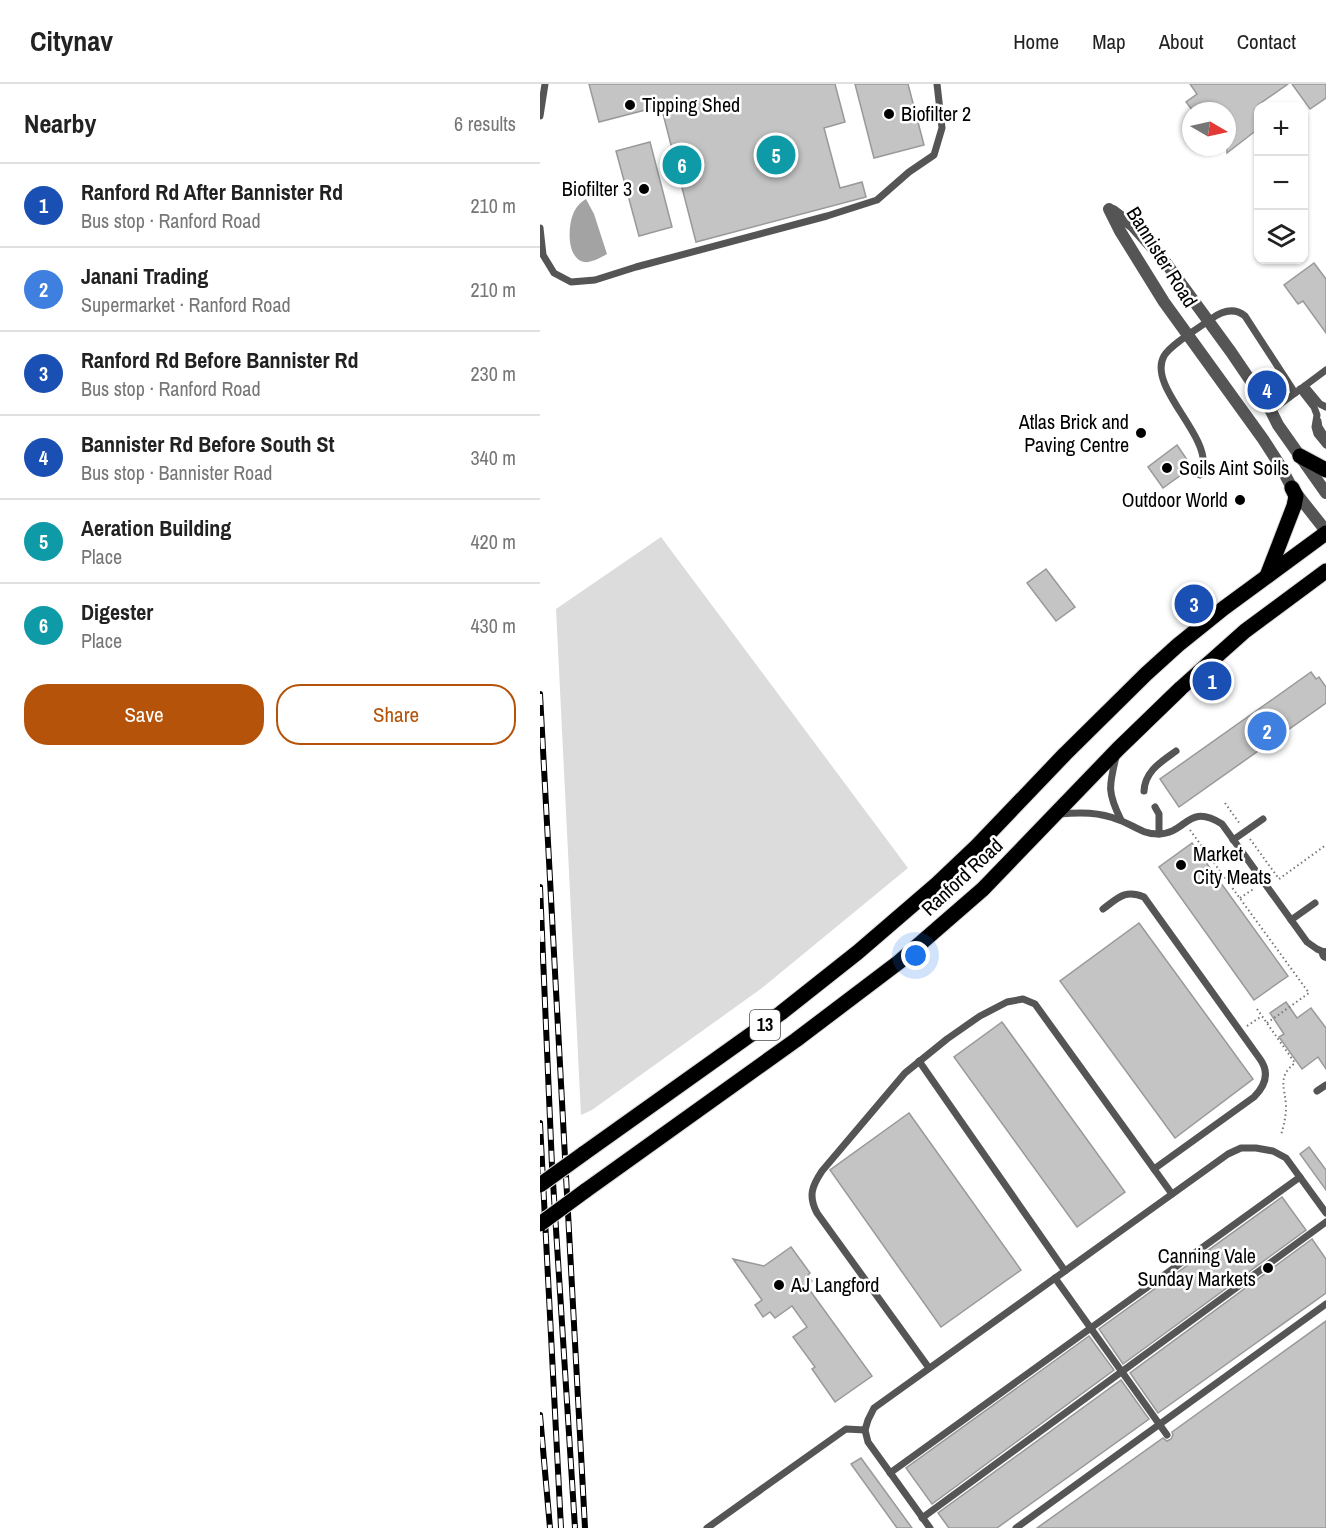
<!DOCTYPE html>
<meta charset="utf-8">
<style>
:root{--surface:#fff;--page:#f2f2f2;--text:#222;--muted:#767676;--line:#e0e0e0;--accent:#b45309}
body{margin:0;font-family:"Archivo Narrow",sans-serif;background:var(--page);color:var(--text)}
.controls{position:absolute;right:18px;top:18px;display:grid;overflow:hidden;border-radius:12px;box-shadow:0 2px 4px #0004}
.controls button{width:54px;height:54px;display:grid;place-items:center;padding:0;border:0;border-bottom:2px solid var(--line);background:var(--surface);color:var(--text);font:30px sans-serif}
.compass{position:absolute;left:642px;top:18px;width:54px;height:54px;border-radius:50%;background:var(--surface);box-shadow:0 2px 4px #0004;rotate:99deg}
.you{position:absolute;left:376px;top:872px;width:21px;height:21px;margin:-15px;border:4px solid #fff;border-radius:50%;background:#1a73e8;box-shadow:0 0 0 9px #1a73e833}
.badge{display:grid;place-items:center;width:39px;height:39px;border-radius:50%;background:var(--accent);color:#fff;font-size:20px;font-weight:700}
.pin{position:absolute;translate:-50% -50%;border:3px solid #fff;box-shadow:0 2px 6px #0006}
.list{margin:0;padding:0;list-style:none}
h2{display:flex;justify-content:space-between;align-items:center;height:78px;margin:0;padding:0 24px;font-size:26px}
h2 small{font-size:20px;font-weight:400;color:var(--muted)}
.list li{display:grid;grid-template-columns:39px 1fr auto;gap:18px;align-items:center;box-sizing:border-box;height:84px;padding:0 24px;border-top:2px solid var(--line)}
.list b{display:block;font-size:22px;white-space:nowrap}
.list p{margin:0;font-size:20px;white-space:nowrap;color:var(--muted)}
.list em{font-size:20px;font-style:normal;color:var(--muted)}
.actions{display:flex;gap:12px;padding:18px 24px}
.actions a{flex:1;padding:14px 0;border:2px solid var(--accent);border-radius:24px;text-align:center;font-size:21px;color:var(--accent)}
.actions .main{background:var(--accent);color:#fff}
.icon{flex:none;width:33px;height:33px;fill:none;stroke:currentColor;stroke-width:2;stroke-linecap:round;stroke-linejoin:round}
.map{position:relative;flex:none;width:786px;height:1444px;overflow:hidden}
header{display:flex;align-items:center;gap:36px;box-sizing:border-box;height:84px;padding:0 30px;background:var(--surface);border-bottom:2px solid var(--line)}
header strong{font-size:28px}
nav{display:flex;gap:33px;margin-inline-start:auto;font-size:21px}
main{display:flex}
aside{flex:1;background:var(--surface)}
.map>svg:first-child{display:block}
.green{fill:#dcdcdc}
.water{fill:#a3a3a3}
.building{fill:#c4c4c4;stroke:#999;stroke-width:1.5}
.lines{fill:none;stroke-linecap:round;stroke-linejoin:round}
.primary-casing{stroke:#dbdbdb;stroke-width:17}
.path{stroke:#777;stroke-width:2;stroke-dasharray:1.5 3;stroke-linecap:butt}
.lane{stroke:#555;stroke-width:7}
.street{stroke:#555;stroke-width:12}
.primary{stroke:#000;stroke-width:15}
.rail-casing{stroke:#000;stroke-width:6}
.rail{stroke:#fff;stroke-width:4;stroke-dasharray:11;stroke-linecap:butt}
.primary-bridge-casing{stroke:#dbdbdb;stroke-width:17;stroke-linecap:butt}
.primary-bridge{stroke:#000;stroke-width:15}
.poi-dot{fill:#000;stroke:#fff;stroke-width:2}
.labels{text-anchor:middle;stroke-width:5;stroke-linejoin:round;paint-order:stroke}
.shield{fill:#fff;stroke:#4c4c4c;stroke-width:1.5}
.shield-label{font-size:18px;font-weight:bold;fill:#000}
.poi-label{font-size:20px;fill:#000;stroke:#fff;text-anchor:start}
.street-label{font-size:20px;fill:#000;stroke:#fff}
</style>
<header>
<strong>Citynav</strong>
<nav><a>Home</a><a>Map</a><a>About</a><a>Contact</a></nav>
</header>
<main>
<aside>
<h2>Nearby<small>6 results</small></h2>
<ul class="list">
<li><span class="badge" style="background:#1a4fb4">1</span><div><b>Ranford Rd After Bannister Rd</b><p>Bus stop · Ranford Road</p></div><em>210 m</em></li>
<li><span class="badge" style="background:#3f7fe0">2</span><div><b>Janani Trading</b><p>Supermarket · Ranford Road</p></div><em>210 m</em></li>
<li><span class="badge" style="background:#1a4fb4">3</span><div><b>Ranford Rd Before Bannister Rd</b><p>Bus stop · Ranford Road</p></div><em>230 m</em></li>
<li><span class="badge" style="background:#1a4fb4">4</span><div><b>Bannister Rd Before South St</b><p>Bus stop · Bannister Road</p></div><em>340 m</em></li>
<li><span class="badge" style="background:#0f9aa8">5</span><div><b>Aeration Building</b><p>Place</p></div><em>420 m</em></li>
<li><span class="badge" style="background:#0f9aa8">6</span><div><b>Digester</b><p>Place</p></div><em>430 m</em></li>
</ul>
<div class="actions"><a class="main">Save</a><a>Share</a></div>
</aside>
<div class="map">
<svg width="786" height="1444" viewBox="0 0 786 1444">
<rect width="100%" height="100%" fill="#fff"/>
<!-- green -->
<path class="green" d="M121 453 368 784 222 904 52 1026 41 1031 16 525Z"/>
<!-- water -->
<path class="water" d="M46 115 54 130 67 170C60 174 51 179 44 178 25 174 28 137 35 126 38 121 41 118 46 115Z"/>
<!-- building -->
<g class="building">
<path d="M49 0H295L305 38 284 44 300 104 322 98 326 113 156 158 121 22 59 38Z"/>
<path d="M315 0H368L384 61 334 74Z"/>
<path d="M650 0H748L718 21V45L687 69V27H653L646 18 657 10Z"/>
<path d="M752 0H786V14L770 25Z"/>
<path d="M110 58 132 143 99 152 76 67Z"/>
<path d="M774 179 786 195V249L763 217 758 220 744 201Z"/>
<path d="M637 361 652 383 623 404 608 383Z"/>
<path d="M506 485 535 523 516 537 487 499Z"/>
<path d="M771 588 776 595 779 593 786 603V619L639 723 620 695Z"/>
<path d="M652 759 748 892 714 916 619 783Z"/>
<path d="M599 839 713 995 635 1054 520 897Z"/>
<path d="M746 918 757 934 771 924 786 944V985L778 973 762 985 739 953 744 950 730 929Z"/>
<path d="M462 938 585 1108 537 1143 414 973Z"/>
<path d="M369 1029 481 1186 401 1243 290 1086Z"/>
<path d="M769 1063 786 1086V1106L760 1070Z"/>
<path d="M742 1113 766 1146 583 1280 559 1245Z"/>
<path d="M772 1155 786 1175V1209L618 1329 590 1289Z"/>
<path d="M251 1163 270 1189 268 1191 272 1197 266 1201 332 1292 295 1318 272 1285 275 1283 253 1253 267 1243 252 1222 235 1234 230 1228 223 1233 215 1221 222 1216 193 1175 224 1182Z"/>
<path d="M786 1237V1444H497L623 1354 627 1357 631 1355 633 1351 632 1348Z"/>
<path d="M549 1252 574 1286 392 1420 366 1384Z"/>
<path d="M581 1296 609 1335 457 1444H409L398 1429Z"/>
<path d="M321 1374 372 1444H357L311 1380Z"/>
</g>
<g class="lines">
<defs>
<g id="primary">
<path d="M760 372 786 386"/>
<path d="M727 492 754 422 756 412 752 404"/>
<path d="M43 1070 241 929 318 868 397 800 437 762 525 670 606 590 638 561 684 524 786 449"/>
<path d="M45 1107 256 956 359 878 443 805 578 665 641 604 705 547 786 487"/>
</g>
</defs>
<!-- primary casing -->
<use href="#primary" class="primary-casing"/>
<!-- path -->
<g class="path">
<path d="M685 719 700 740"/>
<path d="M650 746 769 909 727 939"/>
<path d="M710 755 739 795 786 761"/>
<path d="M700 814 715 804"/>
<path d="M717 925 755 979C737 993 745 1003 746 1022 746 1032 744 1041 741 1051"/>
<path d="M707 942 722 932"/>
</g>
<!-- lane -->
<g class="lane">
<path d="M0 32 5 0"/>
<path d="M0 144 3 171 14 189 31 198 55 196 96 183 287 132 337 116 369 88 394 71 402 44 397 0"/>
<path d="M765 302 780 320 786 323"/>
<path d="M760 305 774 323 777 331 775 343 777 350 786 361"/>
<path d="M731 327 786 286"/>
<path d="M778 337 779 343 786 354"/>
<path d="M660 391C661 388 663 386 663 383 669 350 607 302 624 272 631 260 659 244 671 235 682 227 694 223 705 232L755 309"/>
<path d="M576 673C569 702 567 708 581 736"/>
<path d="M604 707C605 687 621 678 636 667"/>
<path d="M615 723 619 730V750"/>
<path d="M519 730C541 728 559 728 579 736 594 741 601 750 618 750 647 750 647 718 682 740L767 858 777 865 786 869"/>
<path d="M693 756 723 735"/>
<path d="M563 825C578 814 585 805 604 813L720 975C730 989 725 1002 714 1013L614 1085"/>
<path d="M751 836 775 819"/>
<path d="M379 977 525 1187"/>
<path d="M777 1007 786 1001"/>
<path d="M515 1194 627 1351"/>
<path d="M389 1284 277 1129C268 1112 272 1102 282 1087L365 989 407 955 440 932 467 918 483 915 495 920 632 1110"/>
<path d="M325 1346 328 1358 390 1444"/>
<path d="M350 1389 760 1093"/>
<path d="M382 1434 786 1138"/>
<path d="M167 1444 306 1345 325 1346 328 1336 334 1324 688 1070 701 1064H716L733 1067 746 1074 786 1129"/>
<path d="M476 1444 786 1220"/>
</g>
<!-- street -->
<g class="street">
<path d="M569 125 580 147 624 218 723 355 741 383 752 404 786 447"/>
<path d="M573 127 593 142 626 179 691 268 731 327 738 341 786 409"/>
<path d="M785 870 786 871"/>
</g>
<!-- primary -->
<use href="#primary" class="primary"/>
<defs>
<g id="rail">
<path d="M0 610 45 1444"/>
<path d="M0 803 12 1082 35 1444"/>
<path d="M0 1039 21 1444"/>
<path d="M0 1331 10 1444"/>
</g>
</defs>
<!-- rail casing -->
<use href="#rail" class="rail-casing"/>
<!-- rail -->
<use href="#rail" class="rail"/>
<defs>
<g id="primary-bridge">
<path d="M0 1101 43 1070"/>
<path d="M0 1140 45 1107"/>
</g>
</defs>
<!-- primary-bridge casing -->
<use href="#primary-bridge" class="primary-bridge-casing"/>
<!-- primary-bridge -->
<use href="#primary-bridge" class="primary-bridge"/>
</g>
<!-- markers -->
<g class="poi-dot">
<circle cx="90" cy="21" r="6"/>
<circle cx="349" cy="30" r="6"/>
<circle cx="104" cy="105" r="6"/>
<circle cx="601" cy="349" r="6"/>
<circle cx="627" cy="384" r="6"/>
<circle cx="700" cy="416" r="6"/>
<circle cx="641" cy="781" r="6"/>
<circle cx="728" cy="1184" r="6"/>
<circle cx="239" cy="1201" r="6"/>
</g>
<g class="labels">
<!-- shield labels -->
<rect class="shield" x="210" y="926" width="30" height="30" rx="4.5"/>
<g class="shield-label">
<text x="225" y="947">13</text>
</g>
<!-- poi labels -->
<g class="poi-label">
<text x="102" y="28">Tipping Shed</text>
<text x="361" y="37">Biofilter 2</text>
<text x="92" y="112" text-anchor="end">Biofilter 3</text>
<text x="589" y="345" text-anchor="end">Atlas Brick and<tspan x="589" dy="23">Paving Centre</tspan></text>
<text x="639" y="391">Soils Aint Soils</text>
<text x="688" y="423" text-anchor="end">Outdoor World</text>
<text x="653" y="777">Market<tspan x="653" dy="23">City Meats</tspan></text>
<text x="716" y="1179" text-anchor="end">Canning Vale<tspan x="716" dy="23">Sunday Markets</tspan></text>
<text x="251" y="1208">AJ Langford</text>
</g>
<!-- street labels -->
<g class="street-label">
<text transform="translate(622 173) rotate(58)" y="7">Bannister Road</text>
<text transform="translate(422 793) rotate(-43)" y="7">Ranford Road</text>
</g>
</g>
</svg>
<div class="controls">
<button>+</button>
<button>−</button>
<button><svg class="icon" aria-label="layers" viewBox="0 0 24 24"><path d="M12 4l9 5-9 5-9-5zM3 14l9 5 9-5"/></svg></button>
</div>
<svg class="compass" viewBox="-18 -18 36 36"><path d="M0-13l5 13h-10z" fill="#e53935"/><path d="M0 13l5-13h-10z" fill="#767676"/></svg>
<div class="you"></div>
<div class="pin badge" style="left:672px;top:597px;background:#1a4fb4">1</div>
<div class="pin badge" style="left:727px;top:647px;background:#3f7fe0">2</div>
<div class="pin badge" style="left:654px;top:520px;background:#1a4fb4">3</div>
<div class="pin badge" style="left:727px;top:306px;background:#1a4fb4">4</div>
<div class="pin badge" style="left:236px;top:71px;background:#0f9aa8">5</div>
<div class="pin badge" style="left:142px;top:81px;background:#0f9aa8">6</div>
</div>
</main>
